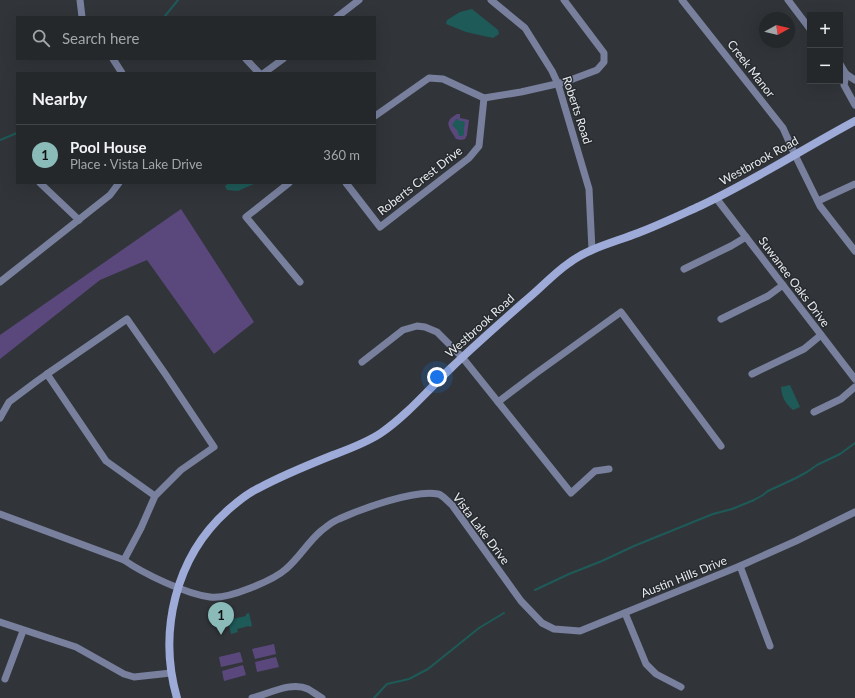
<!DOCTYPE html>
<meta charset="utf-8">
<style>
:root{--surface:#25282b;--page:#2d3033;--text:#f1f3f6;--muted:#a3a6a9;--line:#424447;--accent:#8bbbb9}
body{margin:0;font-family:Lato,sans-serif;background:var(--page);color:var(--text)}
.controls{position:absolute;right:12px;top:12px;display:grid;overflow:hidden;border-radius:0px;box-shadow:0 4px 16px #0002}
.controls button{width:36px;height:36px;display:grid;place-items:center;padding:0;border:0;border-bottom:1px solid var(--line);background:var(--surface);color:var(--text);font:20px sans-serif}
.compass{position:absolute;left:759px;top:12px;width:36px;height:36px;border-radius:50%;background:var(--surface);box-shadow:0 4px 16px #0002;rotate:82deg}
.you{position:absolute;left:437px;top:377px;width:14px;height:14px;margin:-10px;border:3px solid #fff;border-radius:50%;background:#1a73e8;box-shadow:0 0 0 6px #1a73e833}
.badge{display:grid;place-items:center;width:26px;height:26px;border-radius:50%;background:var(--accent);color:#111;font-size:13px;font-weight:700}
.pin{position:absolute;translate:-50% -33px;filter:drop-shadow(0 1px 2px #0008)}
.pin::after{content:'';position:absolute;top:21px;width:14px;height:12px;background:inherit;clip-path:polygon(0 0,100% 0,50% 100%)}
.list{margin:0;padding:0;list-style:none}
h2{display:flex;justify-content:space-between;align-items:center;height:52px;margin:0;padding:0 16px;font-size:17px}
h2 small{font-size:13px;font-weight:400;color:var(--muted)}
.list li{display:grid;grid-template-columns:26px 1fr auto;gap:12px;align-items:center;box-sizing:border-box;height:60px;padding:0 16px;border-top:1px solid var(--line)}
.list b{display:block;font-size:15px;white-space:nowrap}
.list p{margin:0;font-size:13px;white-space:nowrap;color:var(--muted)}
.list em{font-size:13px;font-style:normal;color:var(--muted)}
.icon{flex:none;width:22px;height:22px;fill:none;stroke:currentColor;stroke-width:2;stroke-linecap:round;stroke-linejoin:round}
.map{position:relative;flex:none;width:855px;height:698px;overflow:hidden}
.search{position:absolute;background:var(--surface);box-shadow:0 4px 16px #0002;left:16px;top:16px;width:360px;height:44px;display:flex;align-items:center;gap:10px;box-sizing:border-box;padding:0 14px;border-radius:0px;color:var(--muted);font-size:15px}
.panel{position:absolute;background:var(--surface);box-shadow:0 4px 16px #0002;left:16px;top:72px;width:360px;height:112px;border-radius:0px}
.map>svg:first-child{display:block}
.green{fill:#5a487c}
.water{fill:#1e5a58}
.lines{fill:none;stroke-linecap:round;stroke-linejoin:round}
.stream{stroke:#1e5a58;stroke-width:2}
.street{stroke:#78809e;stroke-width:7}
.secondary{stroke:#9eabd9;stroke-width:8}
.labels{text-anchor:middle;stroke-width:3;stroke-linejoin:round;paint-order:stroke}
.street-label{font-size:12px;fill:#e8ebee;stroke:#272b2f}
</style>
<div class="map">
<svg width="855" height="698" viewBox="0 0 855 698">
<rect width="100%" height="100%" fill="#313539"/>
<!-- green -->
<g class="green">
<path d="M457 114H460V118L469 120 467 135 465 139 461 140 456 139C450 128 442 122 457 114Z"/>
<path d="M181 209 254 322 214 354 147 260 100 280 0 359V335Z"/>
<path d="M223 618 225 629 218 631 215 619Z"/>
<path d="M274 644 276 654 255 659 252 649Z"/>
<path d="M240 652 243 662 221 667 219 657Z"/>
<path d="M276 657 279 667 257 672 255 662Z"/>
<path d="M243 665 246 675 224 681 222 671Z"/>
</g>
<!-- water -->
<g class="water">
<path d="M472 9 498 30 499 34 493 38 466 32 446 24 447 20 460 12Z"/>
<path d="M456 119H458L460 121H464L465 123 464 128V135L462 136H459L457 130 452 125Z"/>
<path d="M229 183H256L238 191 227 190 225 186Z"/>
<path d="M790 385 800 407 793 410C785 403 782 398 781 387Z"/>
<path d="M249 613 252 626 250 627 249 626 237 629 238 632 231 634 228 620 246 616V614Z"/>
</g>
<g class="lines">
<!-- stream -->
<g class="stream">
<path d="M165 16 178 0"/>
<path d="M0 140 17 133"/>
<path d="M535 590 569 574 602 561 634 546 713 514 732 509 754 500 763 495 768 491 796 478 807 472 817 465 840 454 855 443"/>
<path d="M374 698 387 684 409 679 428 669 479 628 504 613"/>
</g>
<!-- street -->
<g class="street">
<path d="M80 0 82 17"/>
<path d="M491 0 525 28 552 71 558 84 589 189 592 250"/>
<path d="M682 0 783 128 795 155 820 206 855 251"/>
<path d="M788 0 810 29"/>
<path d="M337 17 359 0"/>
<path d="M113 59 122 73"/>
<path d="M246 59 259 73"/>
<path d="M840 64 846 74 855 80"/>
<path d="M264 73 283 59"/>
<path d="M846 74 844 85 855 105"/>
<path d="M375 116 429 78 443 79 484 98 521 92 565 82 597 70 604 62V53L564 0"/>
<path d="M40 183 79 220"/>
<path d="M289 183 246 217 300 282"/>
<path d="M346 183 380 227 469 158 479 146 484 98"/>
<path d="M716 198 855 379"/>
<path d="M818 201 855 184"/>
<path d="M684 269 731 246 746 237"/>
<path d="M0 282 110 195 119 183"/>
<path d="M721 319 768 296 783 285"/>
<path d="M362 362 403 330 417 326 425 327 437 332 462 357 571 493 595 471 609 469"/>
<path d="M752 374 804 349 821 335"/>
<path d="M498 402 535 374 621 312 721 446"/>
<path d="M814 412 841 399 855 387"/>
<path d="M0 418 9 402 37 381 47 374"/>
<path d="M155 496 106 461 47 374 127 319 166 375 214 447 181 470 155 496 141 528 124 560C144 574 186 594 210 597 227 600 274 580 286 569 299 558 308 542 321 531 326 527 333 521 339 519 361 509 415 489 438 494 443 495 448 502 452 505L521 601 542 623 554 629 580 631 740 566 796 541 855 512"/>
<path d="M0 514 124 560"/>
<path d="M740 566 770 646"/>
<path d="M625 613 646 664 656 674 681 687"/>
<path d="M0 622 76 647 124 674 134 677 171 673"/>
<path d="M5 679 23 631"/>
<path d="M252 698C269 694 291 681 308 689 313 692 317 695 322 698"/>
</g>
<!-- secondary -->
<path class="secondary" d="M177 698C158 632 175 557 228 510 237 502 247 493 259 488 283 475 308 465 333 455 349 449 366 443 381 433 407 415 428 390 451 368 475 345 500 323 525 301 540 289 553 274 569 263 589 248 615 242 638 233 659 225 680 215 700 206 753 181 803 149 855 121"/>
</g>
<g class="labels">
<!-- street labels -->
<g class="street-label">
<text transform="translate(751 69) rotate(52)" y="4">Creek Manor</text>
<text transform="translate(577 110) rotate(72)" y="4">Roberts Road</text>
<text transform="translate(759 161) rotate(-29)" y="4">Westbrook Road</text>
<text transform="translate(420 181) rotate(-38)" y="4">Roberts Crest Drive</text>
<text transform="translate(794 282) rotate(53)" y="4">Suwanee Oaks Drive</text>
<text transform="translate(480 326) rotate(-42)" y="4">Westbrook Road</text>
<text transform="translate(481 529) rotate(53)" y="4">Vista Lake Drive</text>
<text transform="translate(684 577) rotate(-22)" y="4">Austin Hills Drive</text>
</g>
</g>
</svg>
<div class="controls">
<button>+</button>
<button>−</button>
</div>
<svg class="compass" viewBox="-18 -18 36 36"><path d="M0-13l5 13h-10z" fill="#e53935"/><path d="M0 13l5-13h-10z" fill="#a3a6a9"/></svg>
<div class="you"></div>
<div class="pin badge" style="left:221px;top:635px">1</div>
<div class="search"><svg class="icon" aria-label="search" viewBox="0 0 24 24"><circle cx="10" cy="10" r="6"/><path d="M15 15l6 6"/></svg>Search here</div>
<section class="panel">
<h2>Nearby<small></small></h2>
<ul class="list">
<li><span class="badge">1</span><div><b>Pool House</b><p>Place · Vista Lake Drive</p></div><em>360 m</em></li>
</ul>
</section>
</div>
